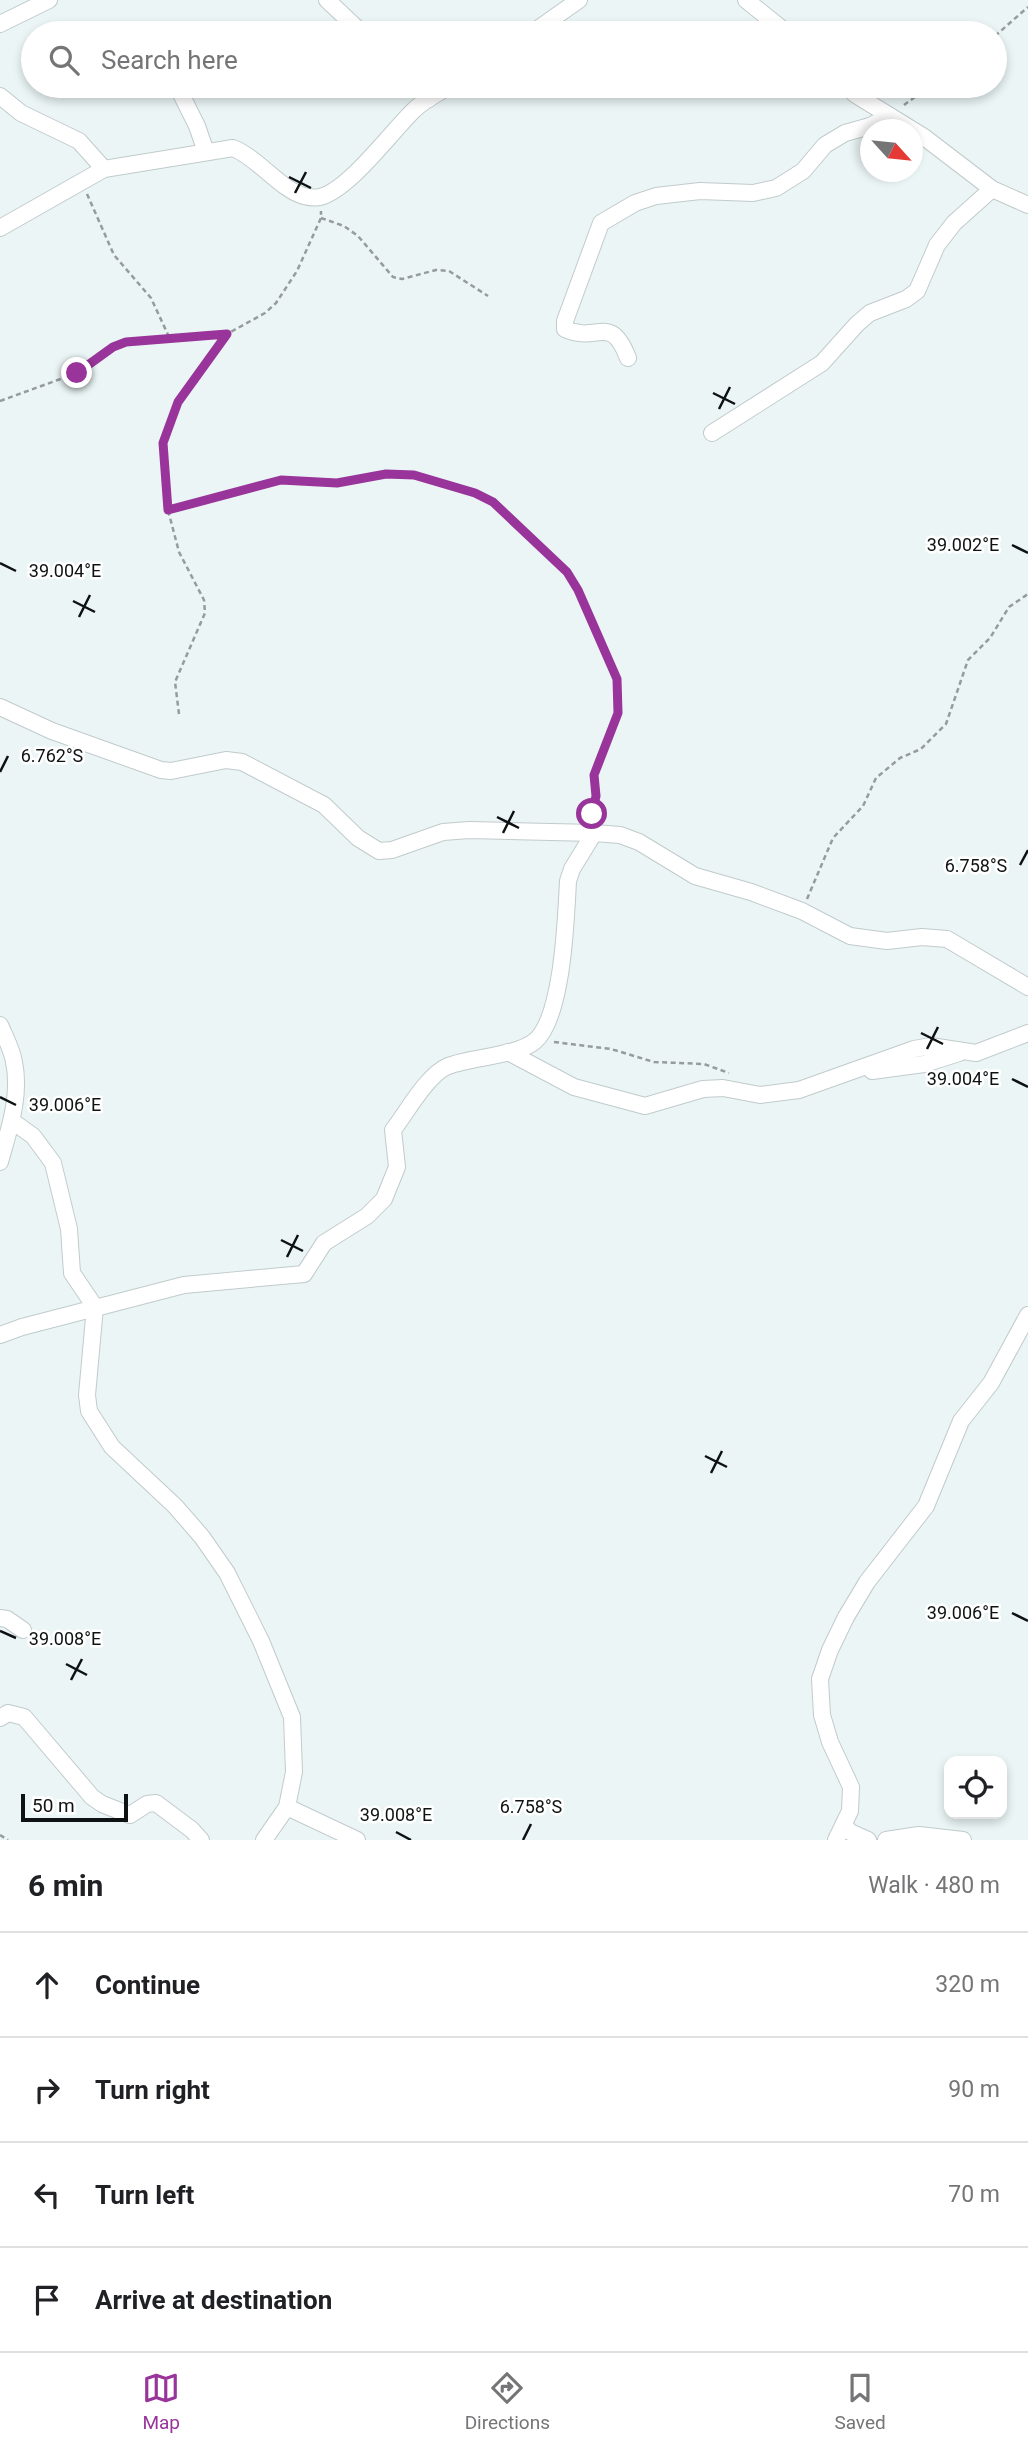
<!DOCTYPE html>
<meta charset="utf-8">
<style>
:root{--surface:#fff;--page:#f6f6f6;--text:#202124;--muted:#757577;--line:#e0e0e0;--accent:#98349a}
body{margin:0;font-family:Roboto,sans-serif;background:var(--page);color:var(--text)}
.controls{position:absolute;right:21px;bottom:21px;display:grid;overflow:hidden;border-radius:14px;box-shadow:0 4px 10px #0003}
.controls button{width:63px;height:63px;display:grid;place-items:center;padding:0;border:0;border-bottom:2px solid var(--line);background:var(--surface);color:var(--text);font:35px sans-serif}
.compass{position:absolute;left:860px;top:119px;width:63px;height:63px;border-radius:50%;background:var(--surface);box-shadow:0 4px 10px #0003;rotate:117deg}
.scale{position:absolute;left:21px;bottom:18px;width:107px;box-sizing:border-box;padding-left:7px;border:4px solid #0f1212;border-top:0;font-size:19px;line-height:24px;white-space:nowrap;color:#0f1212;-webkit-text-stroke:5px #fff;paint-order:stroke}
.stop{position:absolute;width:21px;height:21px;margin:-16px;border:5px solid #98349a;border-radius:50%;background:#fff}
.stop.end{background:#98349a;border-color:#fff;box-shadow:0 2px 7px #0008}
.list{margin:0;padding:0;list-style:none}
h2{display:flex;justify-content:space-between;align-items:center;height:91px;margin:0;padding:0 28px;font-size:30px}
h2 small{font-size:23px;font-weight:400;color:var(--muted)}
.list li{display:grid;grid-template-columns:46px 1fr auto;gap:21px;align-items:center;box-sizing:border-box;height:105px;padding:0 28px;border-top:2px solid var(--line)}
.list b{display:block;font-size:26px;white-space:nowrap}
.list em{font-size:23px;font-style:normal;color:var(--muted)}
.icon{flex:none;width:38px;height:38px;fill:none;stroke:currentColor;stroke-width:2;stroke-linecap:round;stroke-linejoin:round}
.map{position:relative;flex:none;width:1028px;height:1840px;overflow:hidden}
.search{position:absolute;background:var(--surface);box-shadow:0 4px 10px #0003;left:21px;right:21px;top:21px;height:77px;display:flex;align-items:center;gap:18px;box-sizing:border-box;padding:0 24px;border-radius:38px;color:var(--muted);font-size:26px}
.sheet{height:511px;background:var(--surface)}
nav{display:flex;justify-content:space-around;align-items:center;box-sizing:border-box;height:98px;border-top:2px solid var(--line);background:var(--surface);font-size:19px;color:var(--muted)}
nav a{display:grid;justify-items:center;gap:4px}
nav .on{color:var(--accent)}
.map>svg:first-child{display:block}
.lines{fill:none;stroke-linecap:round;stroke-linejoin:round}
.street-casing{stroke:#c1cbcb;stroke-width:18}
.path{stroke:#959c9c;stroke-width:2.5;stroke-dasharray:5 3.5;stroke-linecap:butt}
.street{stroke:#fff;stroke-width:16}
.route{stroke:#98349a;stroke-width:9}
.ticks{fill:none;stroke:#0f1212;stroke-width:2.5}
.ticks-label{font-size:18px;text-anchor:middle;fill:#0f1212;stroke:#fff;stroke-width:5;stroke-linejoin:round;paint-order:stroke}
</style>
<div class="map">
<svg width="1028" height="1840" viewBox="0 0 1028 1840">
<rect width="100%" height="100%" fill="#ebf5f5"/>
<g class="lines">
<defs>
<g id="street">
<path d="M327 0 362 33"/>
<path d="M746 0 787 33"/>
<path d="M0 24 49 0"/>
<path d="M532 33 579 0"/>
<path d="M177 86 197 126 206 152"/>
<path d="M416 86 429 99"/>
<path d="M846 86 856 95 924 137 992 189 1028 205"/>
<path d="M0 96 21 113 79 141 104 169"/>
<path d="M0 228 104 169 233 148C258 158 281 190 304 196 308 197 316 198 320 197 349 190 392 131 414 110 424 100 438 93 450 86"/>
<path d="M628 358C610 312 598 344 565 329V321L601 223 635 203 656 196 700 191 753 193 776 188 803 171 825 145 845 133 870 126 890 116"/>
<path d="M712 433 822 363 857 324 870 313 906 299 917 291 937 245 954 223 992 189"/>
<path d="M0 707 52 731 161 770 171 771 226 760 242 762 324 805 358 838 379 851 392 850 443 832 469 830 594 833"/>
<path d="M0 1025C5 1037 12 1049 14 1062 21 1096 9 1129 0 1162"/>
<path d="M508 1052 574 1087 645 1106 703 1089 723 1088 760 1095 799 1090 914 1049 931 1046 976 1053 1028 1033"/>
<path d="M872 1071 924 1064 959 1053"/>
<path d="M12 1121 33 1136 53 1163 69 1229 72 1273 95 1307 87 1395 89 1411 112 1447 175 1506 202 1537 227 1573 261 1641 292 1717 294 1772 287 1807 264 1840"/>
<path d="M0 1335 22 1327 184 1285 304 1274 324 1243 367 1216 384 1199 397 1167 393 1130C407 1112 427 1075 448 1066 471 1057 517 1056 535 1041 563 1017 566 917 568 881L572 869 594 833 620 835 639 842 695 876 751 892 802 911 850 936 887 941 922 937 947 939 1028 987"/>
<path d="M0 1618 7 1619 23 1630"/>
<path d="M0 1718 8 1713 24 1717 92 1797 102 1804 130 1815 147 1804 156 1803 192 1830 201 1840"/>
<path d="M287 1807 357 1840"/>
<path d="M845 1826 850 1832 868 1840"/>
<path d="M836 1840 850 1811 851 1787 830 1742 822 1715 820 1679 830 1650 846 1617 867 1582 926 1506 961 1421 991 1383 1028 1315"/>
<path d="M886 1840 919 1835 963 1840"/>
</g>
</defs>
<!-- street casing -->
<use href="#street" class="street-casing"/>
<!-- path -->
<g class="path">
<path d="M995 36 1028 7"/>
<path d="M904 105 930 86"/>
<path d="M87 194 114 255 151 298 170 339"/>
<path d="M321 218 344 226 358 236 393 277 402 279 436 270 449 271 488 296"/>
<path d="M0 401 77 373 113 347 126 342 227 334 265 313 276 303 297 271 321 218V211"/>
<path d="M168 510 281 480 337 483 386 474 414 476 475 493 493 502 567 572 578 590 617 679 619 713 594 775 596 796 590 818"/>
<path d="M179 714 175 682 205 613 204 600 179 552 168 510 163 443 178 402 227 334"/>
<path d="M807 899 833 838 863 806 876 778 900 758 921 749 946 724 968 660 990 638 1009 607 1028 594"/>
<path d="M554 1042 611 1049 654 1062 704 1064 729 1073"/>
<path d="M0 1835 8 1840"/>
</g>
<!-- street -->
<use href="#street" class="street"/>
</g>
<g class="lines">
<!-- route -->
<path class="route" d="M77 373 113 347 126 342 227 334 178 402 163 443 168 510 281 480 337 483 386 474 414 475 475 493 493 502 567 572 578 590 617 679 618 713 594 775 596 796 592 814"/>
</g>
<!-- ticks -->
<path class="ticks" d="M289 177 311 188M295 193 306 172M713 393 735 404M719 409 730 387M1012 545 1028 553M0 563 16 571M73 601 95 612M79 617 90 595M0 772 8 756M497 817 519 828M503 833 514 811M1020 865 1028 850M921 1033 943 1044M927 1049 938 1027M1012 1079 1028 1087M0 1097 16 1105M281 1240 303 1251M287 1257 298 1235M705 1456 727 1467M711 1473 722 1451M1012 1613 1028 1621M0 1631 16 1638M66 1664 87 1675M71 1680 82 1659M396 1832 411 1840M523 1840 531 1824"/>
<g class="ticks-label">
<text x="963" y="551">39.002°E</text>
<text x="65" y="577">39.004°E</text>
<text x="52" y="762">6.762°S</text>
<text x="976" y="872">6.758°S</text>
<text x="963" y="1085">39.004°E</text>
<text x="65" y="1111">39.006°E</text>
<text x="963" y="1619">39.006°E</text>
<text x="65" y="1645">39.008°E</text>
<text x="531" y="1813">6.758°S</text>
<text x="396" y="1821">39.008°E</text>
</g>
</svg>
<div class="controls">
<button><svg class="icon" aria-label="locate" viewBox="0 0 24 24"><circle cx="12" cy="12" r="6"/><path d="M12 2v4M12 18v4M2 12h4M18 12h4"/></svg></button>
</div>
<svg class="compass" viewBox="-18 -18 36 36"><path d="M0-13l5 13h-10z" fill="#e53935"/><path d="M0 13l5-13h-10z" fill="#757577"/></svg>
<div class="scale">50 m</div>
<div class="stop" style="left:592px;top:814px"></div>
<div class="stop end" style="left:77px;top:373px"></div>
<div class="search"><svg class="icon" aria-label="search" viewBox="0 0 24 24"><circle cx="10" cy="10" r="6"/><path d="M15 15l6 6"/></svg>Search here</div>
</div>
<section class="sheet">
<h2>6 min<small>Walk · 480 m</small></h2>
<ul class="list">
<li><svg class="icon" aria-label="ahead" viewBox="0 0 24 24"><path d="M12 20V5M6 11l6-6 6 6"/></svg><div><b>Continue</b></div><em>320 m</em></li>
<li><svg class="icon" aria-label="right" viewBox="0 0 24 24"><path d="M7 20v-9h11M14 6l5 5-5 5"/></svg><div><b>Turn right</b></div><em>90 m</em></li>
<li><svg class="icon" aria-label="left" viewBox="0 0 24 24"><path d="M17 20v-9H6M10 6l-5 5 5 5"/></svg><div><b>Turn left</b></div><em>70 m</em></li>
<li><svg class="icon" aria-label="arrive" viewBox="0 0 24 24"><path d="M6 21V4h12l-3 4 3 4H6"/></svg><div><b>Arrive at destination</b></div></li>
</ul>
</section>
<nav>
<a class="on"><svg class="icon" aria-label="map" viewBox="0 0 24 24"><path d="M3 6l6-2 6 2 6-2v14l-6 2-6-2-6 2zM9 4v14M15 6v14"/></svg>Map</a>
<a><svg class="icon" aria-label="directions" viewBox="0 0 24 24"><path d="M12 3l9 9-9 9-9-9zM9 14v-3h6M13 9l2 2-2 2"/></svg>Directions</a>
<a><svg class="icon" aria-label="saved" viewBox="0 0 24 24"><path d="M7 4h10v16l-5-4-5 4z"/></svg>Saved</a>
</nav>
